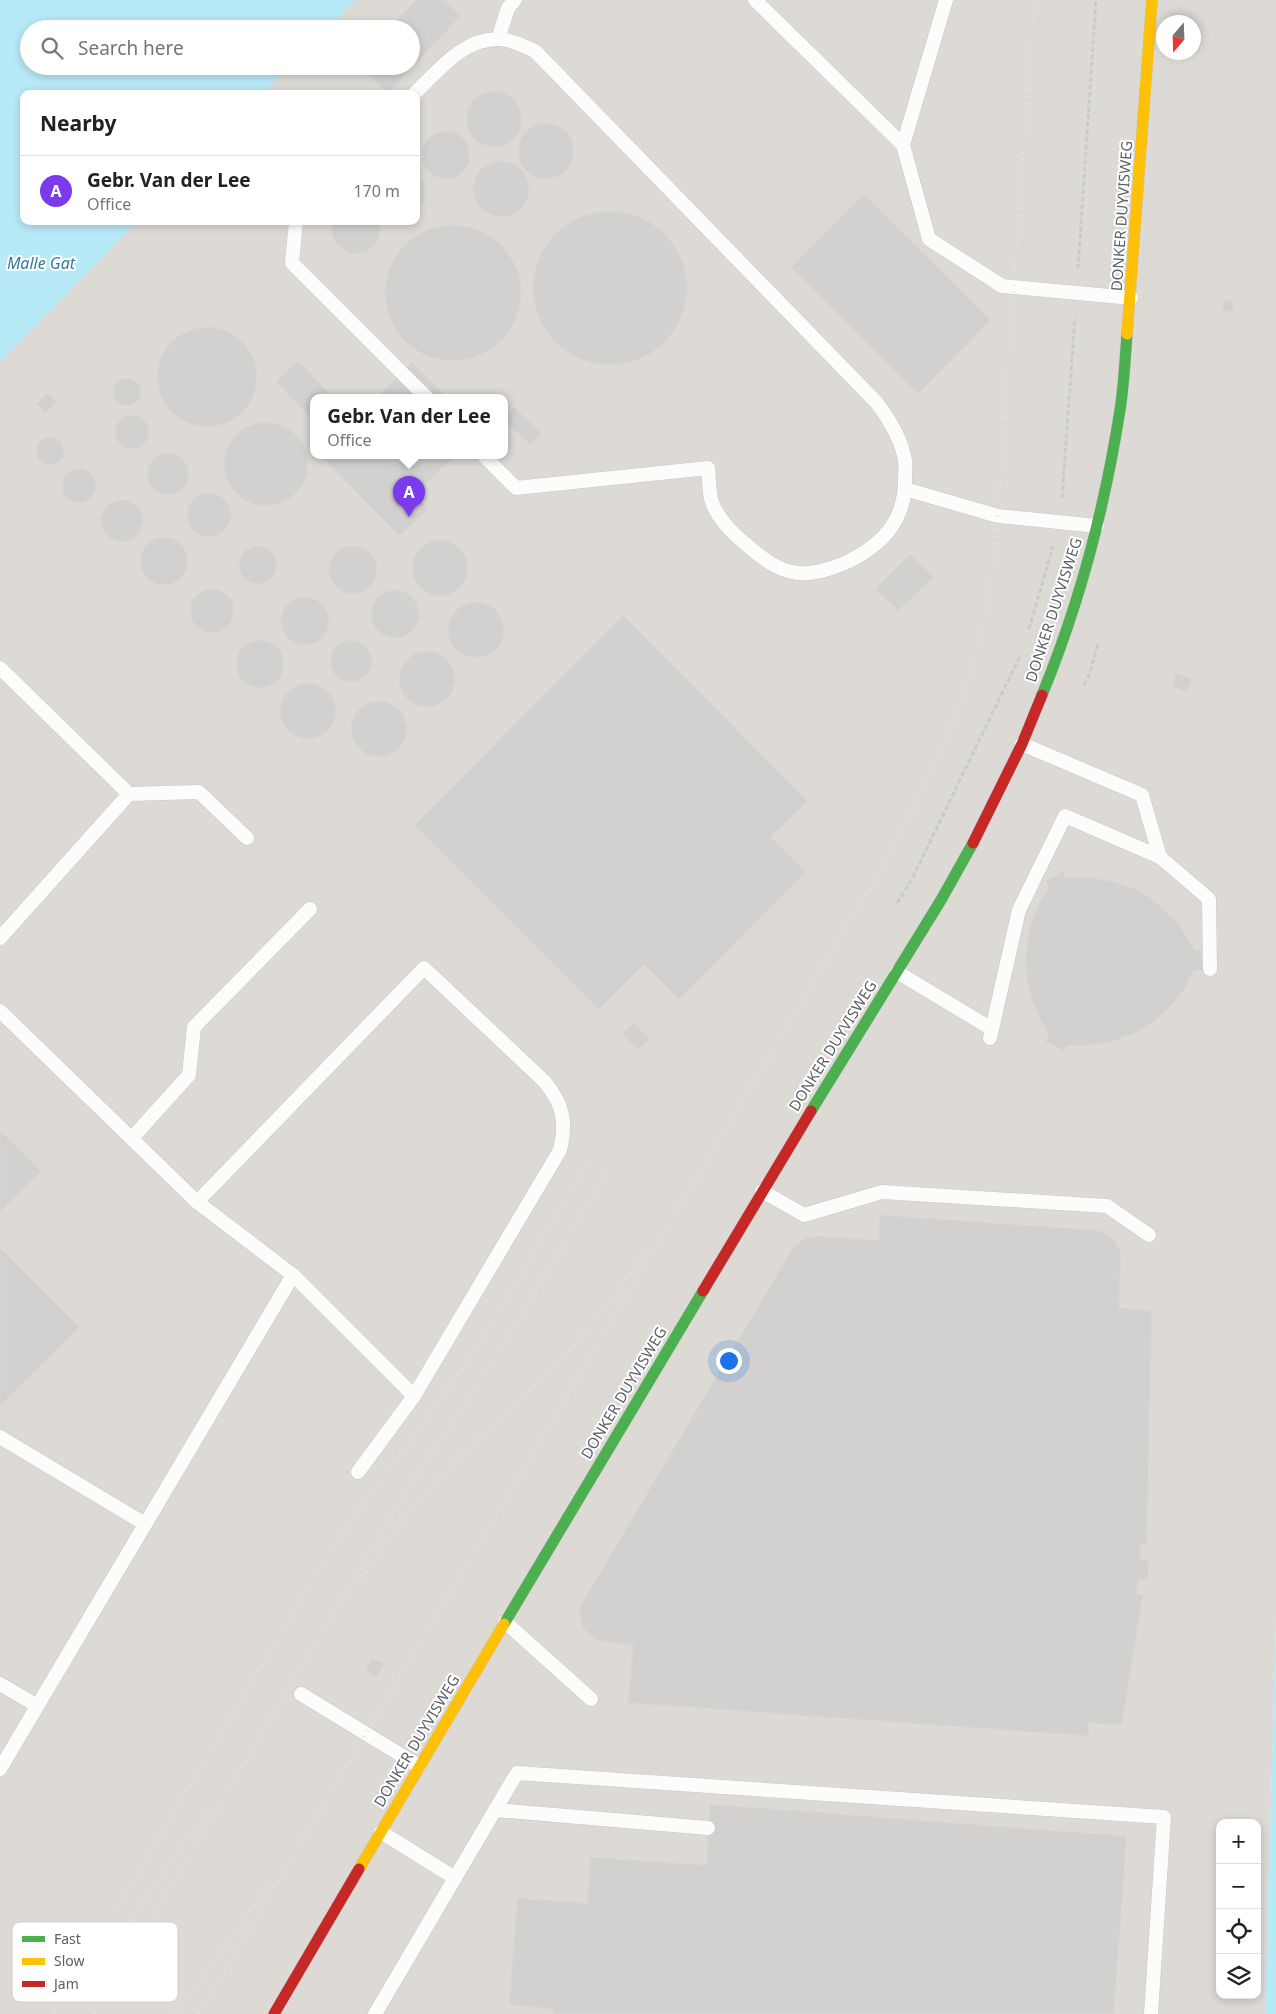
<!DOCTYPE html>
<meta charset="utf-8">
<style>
:root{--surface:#fff;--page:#f2f2f2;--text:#222;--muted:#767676;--line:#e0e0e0;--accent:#7c3aed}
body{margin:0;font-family:"Noto Sans",sans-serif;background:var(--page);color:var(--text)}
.controls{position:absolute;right:15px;bottom:15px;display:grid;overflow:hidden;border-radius:10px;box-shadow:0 2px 8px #0003}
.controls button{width:45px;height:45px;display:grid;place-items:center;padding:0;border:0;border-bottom:1px solid var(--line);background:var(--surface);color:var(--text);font:25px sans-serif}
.compass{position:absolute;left:1156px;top:15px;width:45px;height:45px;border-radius:50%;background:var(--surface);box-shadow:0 2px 8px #0003;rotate:199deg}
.you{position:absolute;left:728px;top:1360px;width:18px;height:18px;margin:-12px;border:4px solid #fff;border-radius:50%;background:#1a73e8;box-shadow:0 0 0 8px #1a73e833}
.badge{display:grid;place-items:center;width:32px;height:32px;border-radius:50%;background:var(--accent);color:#fff;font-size:16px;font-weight:700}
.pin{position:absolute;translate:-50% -41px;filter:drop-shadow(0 1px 2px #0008)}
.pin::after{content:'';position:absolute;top:26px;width:18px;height:15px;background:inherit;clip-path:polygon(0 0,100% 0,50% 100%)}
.popup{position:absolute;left:310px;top:394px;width:198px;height:65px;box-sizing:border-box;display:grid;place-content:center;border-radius:10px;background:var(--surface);filter:drop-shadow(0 1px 4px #0005);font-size:16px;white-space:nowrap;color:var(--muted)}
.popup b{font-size:19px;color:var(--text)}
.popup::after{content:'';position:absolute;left:50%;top:100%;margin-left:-10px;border:10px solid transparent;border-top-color:var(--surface)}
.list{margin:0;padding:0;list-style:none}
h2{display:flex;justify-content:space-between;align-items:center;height:65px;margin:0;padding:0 20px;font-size:21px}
h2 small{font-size:16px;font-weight:400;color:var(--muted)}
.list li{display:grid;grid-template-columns:32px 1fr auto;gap:15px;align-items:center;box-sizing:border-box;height:70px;padding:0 20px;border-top:1px solid var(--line)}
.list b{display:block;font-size:19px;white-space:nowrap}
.list p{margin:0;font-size:16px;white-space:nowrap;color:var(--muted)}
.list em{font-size:16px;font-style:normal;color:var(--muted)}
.icon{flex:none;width:28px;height:28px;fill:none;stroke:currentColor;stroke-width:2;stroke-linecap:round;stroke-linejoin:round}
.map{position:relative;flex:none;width:1276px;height:2014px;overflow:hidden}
.search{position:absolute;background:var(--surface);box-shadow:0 2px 8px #0003;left:20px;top:20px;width:400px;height:55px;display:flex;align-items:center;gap:12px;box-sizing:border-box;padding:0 18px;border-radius:28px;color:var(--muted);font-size:19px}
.panel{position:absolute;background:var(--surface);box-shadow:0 2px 8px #0003;left:20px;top:90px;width:400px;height:135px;border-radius:10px}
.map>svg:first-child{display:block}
.industrial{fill:#dddad6;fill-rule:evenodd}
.water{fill:#b8e9f7}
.building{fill:#d3d1cf;stroke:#dcd8d4}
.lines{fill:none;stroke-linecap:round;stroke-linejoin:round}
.lane-casing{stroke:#c7c7c6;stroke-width:15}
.fast-casing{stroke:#c7c7c7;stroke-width:12}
.slow-casing{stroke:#c7c7c7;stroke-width:12}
.jam-casing{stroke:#c7c7c7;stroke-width:12}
.path{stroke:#c6cdc8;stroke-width:3;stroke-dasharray:5 2.5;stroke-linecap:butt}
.lane{stroke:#fcfcfb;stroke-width:14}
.fast{stroke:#4caf50;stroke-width:11}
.slow{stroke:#ffc107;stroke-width:11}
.jam{stroke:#c62828;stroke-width:11}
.rail{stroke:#e2e2e2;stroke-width:4;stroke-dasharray:1 6;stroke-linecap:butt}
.labels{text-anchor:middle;stroke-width:4;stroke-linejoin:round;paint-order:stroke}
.street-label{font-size:15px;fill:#5b6165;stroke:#fff}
.water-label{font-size:16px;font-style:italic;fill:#2f7c9f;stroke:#fff}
.key{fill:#fff;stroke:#ced0d1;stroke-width:1}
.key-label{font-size:14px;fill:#5b6165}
</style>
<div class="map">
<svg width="1276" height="2014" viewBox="0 0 1276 2014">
<rect width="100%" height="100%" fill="#ece9e5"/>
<!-- industrial -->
<path class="industrial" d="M355 0H1276V1619L1265 2014H0V362L138 221H416V94H263L290 66H411V29H327ZM1164 22H1194V52H1164ZM314 398H504V456H314ZM1220 1823H1257V1995H1220Z"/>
<!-- water -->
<g class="water">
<path d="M0 0H355L327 29H29V66H290L263 94H24V221H138L0 362Z"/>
<path d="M1276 1619V2014H1265Z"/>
</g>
<!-- building -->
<g class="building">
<path d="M416 0H445L461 16 387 93 360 66H411V29H388Z"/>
<circle cx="494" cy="119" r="28"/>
<circle cx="546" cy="151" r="28"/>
<circle cx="446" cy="155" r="24"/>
<circle cx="501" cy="189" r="28"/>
<path d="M416 174 424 183 425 193 424 202 416 212Z"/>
<path d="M864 194 991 320 918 394 791 267Z"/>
<circle cx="610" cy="288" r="77"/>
<path d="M333 221H379L380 230 378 240 367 252 357 254 348 253 335 242 331 231Z"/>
<circle cx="453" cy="293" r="68"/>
<circle cx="1228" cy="306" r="6"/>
<circle cx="207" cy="377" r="50"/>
<path d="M298 360 334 398H314V421L276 382Z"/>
<path d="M412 362 448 398H376Z"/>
<circle cx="127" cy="392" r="14"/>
<path d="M48 393 57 402 45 413 36 404Z"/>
<path d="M514 407 541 433 530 445 504 420V417Z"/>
<circle cx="132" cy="432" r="17"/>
<circle cx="266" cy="464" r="42"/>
<circle cx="50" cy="451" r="14"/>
<circle cx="168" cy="474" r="21"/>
<path d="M321 456H455L415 494 429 508 399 536Z"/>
<circle cx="79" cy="486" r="17"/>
<circle cx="209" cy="515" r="22"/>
<circle cx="122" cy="521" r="21"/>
<circle cx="164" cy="561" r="24"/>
<circle cx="440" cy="568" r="28"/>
<circle cx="258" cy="565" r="19"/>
<circle cx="353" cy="570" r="24"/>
<path d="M910 554 934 577 898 611 875 589Z"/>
<circle cx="212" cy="611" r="22"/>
<circle cx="395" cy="614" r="24"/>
<circle cx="305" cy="621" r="24"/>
<circle cx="476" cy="630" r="28"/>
<path d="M623 615 808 801 771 837 806 872 679 1000 644 965 599 1010 414 825Z"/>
<circle cx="351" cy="661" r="21"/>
<circle cx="260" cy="664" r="24"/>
<circle cx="427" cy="679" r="28"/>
<path d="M1176 673 1192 679 1187 692 1172 687Z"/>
<circle cx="308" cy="711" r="28"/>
<circle cx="379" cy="729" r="28"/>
<path d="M1062 870 1066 877 1096 878 1115 882 1133 888 1151 898 1179 924 1195 950H1203L1202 954H1201L1203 971H1194L1185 988 1173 1004 1151 1024 1135 1033 1111 1042 1084 1046H1067L1063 1053 1060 1051 1061 1049 1045 1042 1049 1035 1039 1018 1032 1000 1027 980 1025 962 1027 942 1031 923 1039 904 1049 887 1045 881 1060 874 1059 872Z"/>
<path d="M634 1023 650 1039 638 1050 622 1034Z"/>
<path d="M0 1130 41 1171 0 1212Z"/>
<path d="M880 1215 1096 1230 1104 1232 1115 1240 1121 1252 1119 1308 1152 1311 1147 1546 1141 1545 1140 1560 1149 1561 1148 1580 1138 1579 1137 1594 1143 1595 1122 1725 1089 1723 1088 1736 628 1703 633 1645 598 1641 588 1634 582 1626 579 1611 583 1601 792 1249 803 1239 814 1236 878 1240Z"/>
<path d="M0 1247 80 1327 1 1405 0 1403Z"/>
<path d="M372 1658 384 1664 377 1677 365 1670Z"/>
<path d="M710 1804 1127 1836 1114 2014H552L553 2009 509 2005 517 1898 587 1903 590 1857 706 1865Z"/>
</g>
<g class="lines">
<defs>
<g id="lane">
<path d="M755 0 903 145 929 239 1002 286 1131 298"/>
<path d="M498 39 508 8 515 0"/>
<path d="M414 94C438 71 462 39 498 39 510 39 524 46 535 51L877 403C889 419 902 440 905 461 906 467 905 474 905 480 905 522 881 546 845 563 830 569 813 575 797 573 777 570 763 559 748 546 733 534 716 517 711 499 709 489 709 478 708 468L516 488 484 456"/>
<path d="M903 145 946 0"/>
<path d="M296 221 292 263 427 398"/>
<path d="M905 489 998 516 1097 526"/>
<path d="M0 668 129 794"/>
<path d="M1022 744 1142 795 1160 857"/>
<path d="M0 938 129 794 199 792 247 838"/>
<path d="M897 972 992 1029"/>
<path d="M0 1011 197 1202 293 1275 414 1396"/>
<path d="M990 1038 1019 910 1065 816 1160 857 1209 899 1210 969"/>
<path d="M132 1138 189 1075 194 1027 310 909"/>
<path d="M762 1191 804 1215 882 1192 1107 1206 1149 1235"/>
<path d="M197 1202 424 968 544 1081C563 1104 567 1121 560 1150L414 1396 358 1472"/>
<path d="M0 1437 145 1524"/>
<path d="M505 1622 591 1699"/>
<path d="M0 1684 36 1705"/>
<path d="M301 1694 419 1766"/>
<path d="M0 1769 293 1275"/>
<path d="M495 1810 517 1773 1164 1817 1151 2014"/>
<path d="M381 1832 455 1878"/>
<path d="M375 2014 495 1810 708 1828"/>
</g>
<g id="fast">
<path d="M1042 695C1079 605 1105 506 1120 410 1124 385 1125 359 1127 334"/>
<path d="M811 1111 941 900 973 843"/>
<path d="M504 1624 703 1291"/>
</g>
<g id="slow">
<path d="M1127 334 1152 0"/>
<path d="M359 1869 504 1624"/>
</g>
<g id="jam">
<path d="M973 843 1022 744 1042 695"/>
<path d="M703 1291 811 1111"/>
<path d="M274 2014 359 1869"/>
</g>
</defs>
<!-- lane casing -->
<use href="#lane" class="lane-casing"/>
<!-- fast casing -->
<use href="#fast" class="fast-casing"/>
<!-- slow casing -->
<use href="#slow" class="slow-casing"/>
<!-- jam casing -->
<use href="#jam" class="jam-casing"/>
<!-- path -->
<g class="path">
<path d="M1078 269 1096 0"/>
<path d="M1062 498 1075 317"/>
<path d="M1029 629 1053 546"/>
<path d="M1084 685 1089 675 1098 644"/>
<path d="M897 903 912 879 1021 654"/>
</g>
<!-- lane -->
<use href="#lane" class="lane"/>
<!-- fast -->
<use href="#fast" class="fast"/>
<!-- slow -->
<use href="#slow" class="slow"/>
<!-- jam -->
<use href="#jam" class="jam"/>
<!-- rail -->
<g class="rail">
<path d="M362 1578C394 1532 427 1488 467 1449 500 1417 535 1388 566 1354 597 1320 623 1283 649 1246"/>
<path d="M71 2000 210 1807"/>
<path d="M54 2014 313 1579 347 1528 478 1346 593 1154"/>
<path d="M95 2014 383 1529 428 1458 496 1357 611 1164"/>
<path d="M176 2014 272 1880"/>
<path d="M199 2014 877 875C919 801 958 725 979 642 987 611 991 579 995 548L1034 0"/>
</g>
</g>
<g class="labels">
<!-- street labels -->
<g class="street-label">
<text transform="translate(1122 216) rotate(-86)" y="5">DONKER DUYVISWEG</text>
<text transform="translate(1054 610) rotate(-72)" y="5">DONKER DUYVISWEG</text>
<text transform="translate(833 1046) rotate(-58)" y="5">DONKER DUYVISWEG</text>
<text transform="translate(624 1393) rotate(-59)" y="5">DONKER DUYVISWEG</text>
<text transform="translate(417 1741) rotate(-59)" y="5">DONKER DUYVISWEG</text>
</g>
<!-- water labels -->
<g class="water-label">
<text x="41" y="269">Malle Gat</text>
</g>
</g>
<!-- legend -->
<rect x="12" y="1922" width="166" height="80" rx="8" class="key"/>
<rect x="22" y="1936" width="23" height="6" fill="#4caf50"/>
<rect x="22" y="1958" width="23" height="7" fill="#ffc107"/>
<rect x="22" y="1981" width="23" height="6" fill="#c62828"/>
<g class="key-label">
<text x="54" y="1944">Fast</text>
<text x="54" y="1966">Slow</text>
<text x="54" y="1989">Jam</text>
</g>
</svg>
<div class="controls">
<button>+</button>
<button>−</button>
<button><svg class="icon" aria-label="locate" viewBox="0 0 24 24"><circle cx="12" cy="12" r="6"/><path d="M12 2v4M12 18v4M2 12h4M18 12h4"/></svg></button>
<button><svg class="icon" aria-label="layers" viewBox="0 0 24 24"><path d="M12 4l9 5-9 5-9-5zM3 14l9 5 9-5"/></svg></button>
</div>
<svg class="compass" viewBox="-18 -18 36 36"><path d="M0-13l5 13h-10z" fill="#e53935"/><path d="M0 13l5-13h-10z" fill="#767676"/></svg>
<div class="you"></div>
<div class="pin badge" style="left:409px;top:517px">A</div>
<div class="popup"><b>Gebr. Van der Lee</b>Office</div>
<div class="search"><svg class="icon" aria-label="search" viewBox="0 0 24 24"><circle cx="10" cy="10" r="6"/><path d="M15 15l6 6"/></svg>Search here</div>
<section class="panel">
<h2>Nearby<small></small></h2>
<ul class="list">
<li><span class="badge">A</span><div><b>Gebr. Van der Lee</b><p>Office</p></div><em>170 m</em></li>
</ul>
</section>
</div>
